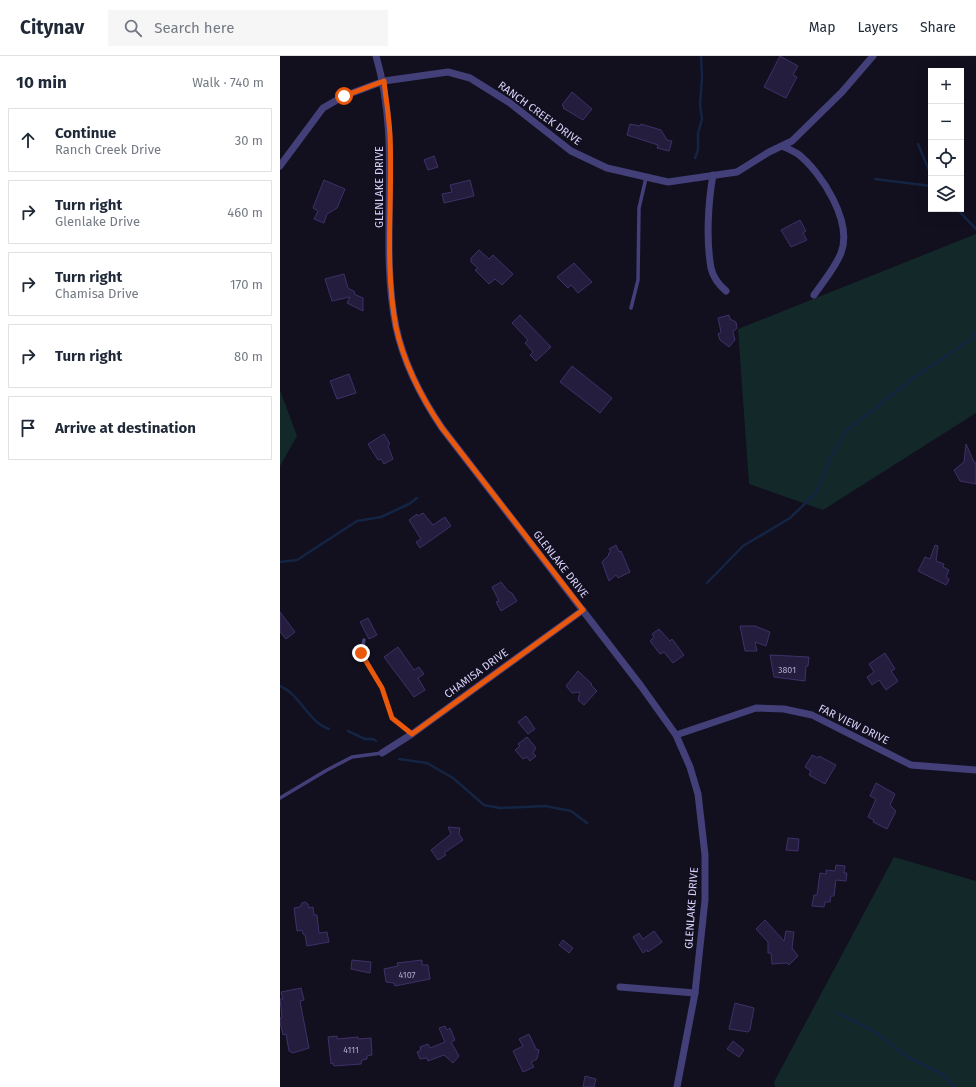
<!DOCTYPE html>
<meta charset="utf-8">
<style>
:root{--surface:#fff;--page:#f6f6f7;--text:#1f2937;--muted:#747a83;--line:#e0e1e3}
body{margin:0;font-family:"Fira Sans",sans-serif;background:var(--page);color:var(--text)}
.controls{position:absolute;right:12px;top:12px;display:grid;overflow:hidden;border-radius:0px;box-shadow:0 4px 16px #0002}
.controls button{width:36px;height:36px;display:grid;place-items:center;padding:0;border:0;border-bottom:1px solid var(--line);background:var(--surface);color:var(--text);font:20px sans-serif}
.stop{position:absolute;width:12px;height:12px;margin:-9px;border:3px solid #ea580c;border-radius:50%;background:#fff}
.stop.end{background:#ea580c;border-color:#fff;box-shadow:0 1px 4px #0008}
.list{margin:0;padding:0;list-style:none}
h2{display:flex;justify-content:space-between;align-items:center;height:52px;margin:0;padding:0 16px;font-size:17px}
h2 small{font-size:13px;font-weight:400;color:var(--muted)}
.list li{display:grid;grid-template-columns:26px 1fr auto;gap:12px;align-items:center;box-sizing:border-box;height:64px;margin:0 8px 8px;padding:0 8px;border:1px solid var(--line);border-radius:0px}
.list b{display:block;font-size:15px;white-space:nowrap}
.list p{margin:0;font-size:13px;white-space:nowrap;color:var(--muted)}
.list em{font-size:13px;font-style:normal;color:var(--muted)}
.icon{flex:none;width:22px;height:22px;fill:none;stroke:currentColor;stroke-width:2;stroke-linecap:round;stroke-linejoin:round}
.map{position:relative;flex:none;width:696px;height:1031px;overflow:hidden}
header{display:flex;align-items:center;gap:24px;box-sizing:border-box;height:56px;padding:0 20px;background:var(--surface);border-bottom:1px solid var(--line)}
header strong{font-size:19px}
nav{display:flex;gap:22px;margin-inline-start:auto;font-size:14px}
.search{width:280px;height:36px;background:var(--page);display:flex;align-items:center;gap:10px;box-sizing:border-box;padding:0 14px;border-radius:0px;color:var(--muted);font-size:15px}
main{display:flex}
aside{flex:1;background:var(--surface)}
.map>svg:first-child{display:block}
.green{fill:#132828}
.lines{fill:none;stroke-linecap:round;stroke-linejoin:round}
.stream{stroke:#142544;stroke-width:2.5}
.building{fill:#251d3e;stroke:#3e3168}
.lane{stroke:#433f79;stroke-width:3.5}
.street{stroke:#433f79;stroke-width:7}
.route{stroke:#ea580c;stroke-width:5}
.labels{text-anchor:middle;stroke-width:4;stroke-linejoin:round;paint-order:stroke}
.number-label{font-size:9px;fill:#aba5cb}
.street-label{font-size:11px;fill:#d8d2fa;stroke:#120f1f}
</style>
<header>
<strong>Citynav</strong>
<div class="search"><svg class="icon" aria-label="search" viewBox="0 0 24 24"><circle cx="10" cy="10" r="6"/><path d="M15 15l6 6"/></svg>Search here</div>
<nav><a>Map</a><a>Layers</a><a>Share</a></nav>
</header>
<main>
<aside>
<h2>10 min<small>Walk · 740 m</small></h2>
<ul class="list">
<li><svg class="icon" aria-label="ahead" viewBox="0 0 24 24"><path d="M12 20V5M6 11l6-6 6 6"/></svg><div><b>Continue</b><p>Ranch Creek Drive</p></div><em>30 m</em></li>
<li><svg class="icon" aria-label="right" viewBox="0 0 24 24"><path d="M7 20v-9h11M14 6l5 5-5 5"/></svg><div><b>Turn right</b><p>Glenlake Drive</p></div><em>460 m</em></li>
<li><svg class="icon" aria-label="right" viewBox="0 0 24 24"><path d="M7 20v-9h11M14 6l5 5-5 5"/></svg><div><b>Turn right</b><p>Chamisa Drive</p></div><em>170 m</em></li>
<li><svg class="icon" aria-label="right" viewBox="0 0 24 24"><path d="M7 20v-9h11M14 6l5 5-5 5"/></svg><div><b>Turn right</b></div><em>80 m</em></li>
<li><svg class="icon" aria-label="arrive" viewBox="0 0 24 24"><path d="M6 21V4h12l-3 4 3 4H6"/></svg><div><b>Arrive at destination</b></div></li>
</ul>
</aside>
<div class="map">
<svg width="696" height="1031" viewBox="0 0 696 1031">
<rect width="100%" height="100%" fill="#120f1f"/>
<!-- green -->
<g class="green">
<path d="M696 178V357L543 454 469 428 458 273Z"/>
<path d="M0 334 17 380 0 410Z"/>
<path d="M614 801 696 825V1031H495L494 1026Z"/>
</g>
<g class="lines">
<!-- stream -->
<g class="stream">
<path d="M638 88 651 119"/>
<path d="M415 102 418 94V77L422 63 420 49 422 21 421 0"/>
<path d="M595 123 651 130"/>
<path d="M677 153 696 173"/>
<path d="M0 506 17 504 77 465 101 461 129 448 137 442"/>
<path d="M427 527 463 490 510 462 536 437 550 403 566 375 632 323 691 283 696 274"/>
<path d="M0 630C21 639 27 665 49 673"/>
<path d="M68 675 85 683H93L96 685"/>
<path d="M119 703 147 707 173 722 204 749 220 752 265 750 291 755 307 767"/>
<path d="M556 956 595 976 628 1001 662 1018 675 1031"/>
</g>
</g>
<!-- building -->
<g class="building">
<path d="M500 0 518 10 513 19 517 21 506 42 484 31Z"/>
<path d="M292 36 312 53 303 64 283 52 284 51 282 49Z"/>
<path d="M350 68 360 70 361 68 381 74 387 84 392 85 389 95 377 92 378 89 347 79Z"/>
<path d="M154 100 158 111 148 114 144 104Z"/>
<path d="M44 124 65 133 57 152 47 158 44 167 34 163 38 155 33 152Z"/>
<path d="M190 124 194 140 164 147 162 138 172 136 170 129Z"/>
<path d="M520 164 526 175 523 177 527 184 511 191 501 174Z"/>
<path d="M199 194 209 203 213 199 233 218 222 229 215 223 209 228 195 214 198 212 191 206V202Z"/>
<path d="M294 207 312 226 298 237 291 229 288 232 277 221Z"/>
<path d="M64 218 68 232 75 236 74 238 83 242V255L67 247 70 241 52 245 45 223Z"/>
<path d="M240 259 271 291 256 305 250 299 253 296 245 287 248 284 232 267Z"/>
<path d="M449 259 450 263 456 266 457 272 453 276 455 284 449 291 440 284 438 278 441 276 438 262Z"/>
<path d="M292 310 332 342 320 357 280 326Z"/>
<path d="M69 318 76 337 57 343 50 325Z"/>
<path d="M104 378 110 388 108 390 113 403 104 408 101 403 98 404 88 388Z"/>
<path d="M686 388 694 406 696 407V428L680 425 674 414 684 406Z"/>
<path d="M143 457 153 469 165 461 171 470 140 492 136 486 141 483 129 464 137 458 138 460Z"/>
<path d="M336 489 339 496 341 495 350 516 338 522 336 519 329 525 322 506 329 499 328 498 331 496 329 493Z"/>
<path d="M655 489 658 490 656 505 664 508 663 511 669 514 666 521 669 523 668 526 666 529 638 515 645 501 650 503Z"/>
<path d="M221 526 228 535 232 537 237 545 221 555 216 546 219 545 212 531Z"/>
<path d="M0 556 15 576 6 583 0 576Z"/>
<path d="M88 562 97 579 89 583 80 566Z"/>
<path d="M460 570H475L490 576 486 590 475 586 477 595H465Z"/>
<path d="M379 573 390 585 392 583 404 599 393 607 384 596 380 598 370 585 374 581 372 578Z"/>
<path d="M118 591 134 614 139 611 144 618 138 622 145 634 134 641 104 601Z"/>
<path d="M605 597 615 613 611 615 618 625 606 634 599 624 592 629 587 621 594 616 589 608Z"/>
<path d="M490 599 529 601 528 610H526L525 625 494 621Z"/>
<path d="M298 615 312 628 311 629 317 635 304 649 298 644 300 636 292 637 286 630Z"/>
<path d="M246 660 255 673 248 678 238 666Z"/>
<path d="M247 681 256 692 253 697 256 700 250 705 247 701 243 703 235 694 240 690 238 688Z"/>
<path d="M532 699 538 702 539 700 556 709 545 728 529 719 531 715 525 711Z"/>
<path d="M596 727 615 738 610 749 616 755 607 773 593 766 594 764 588 761 596 743 590 740Z"/>
<path d="M168 771 180 772 179 778 183 784 164 797 166 799 158 804 151 794 171 778Z"/>
<path d="M508 782 519 783 518 795 506 794Z"/>
<path d="M556 809 565 810 564 817H567L566 825 556 824 554 840H551L550 846H545L544 851 532 850 534 839H537L540 817 546 818V814L555 815Z"/>
<path d="M25 846 28 848 29 852 33 851 34 859H37L39 877 47 876 49 886 27 890 25 879 23 878 22 874 17 875 14 852 20 851 22 847Z"/>
<path d="M485 864 504 885 506 875 514 876 512 892 518 900 509 909 507 907 492 908 491 897H488V886L476 873Z"/>
<path d="M374 875 382 886 368 896 367 894 363 897 353 881 359 877 363 883Z"/>
<path d="M283 884 293 892 289 897 279 889Z"/>
<path d="M72 904 91 906 90 917 71 913Z"/>
<path d="M142 904V909H148L150 923 115 930 114 927 106 926 104 913 118 910 117 907Z"/>
<path d="M21 932 24 944 20 945 29 992 13 997 9 995 6 978 3 979 0 966V962L2 961 0 943H3L1 936Z"/>
<path d="M455 947 474 952 470 974 468 976 449 973Z"/>
<path d="M165 970 167 974 170 972 175 984 171 986 179 1000 173 1007 164 999 148 1005 147 1002 140 1003 137 996 141 994 140 991 148 988 150 992 165 986 159 972Z"/>
<path d="M249 978 256 993 259 994 257 1003 251 1006 254 1011 243 1016 233 995 243 990 239 983Z"/>
<path d="M57 980V983L78 981V983L91 982 92 999 87 1000V1003L82 1004 81 1008 54 1010 53 1007 51 1008 48 981Z"/>
<path d="M453 985 464 994 459 1001 447 993Z"/>
<path d="M305 1020 316 1023 314 1031H303Z"/>
</g>
<g class="lines">
<!-- lane -->
<g class="lane">
<path d="M351 252 358 224 359 152 366 122"/>
<path d="M84 584 81 597 102 632 112 662 132 678"/>
<path d="M0 742 47 714 72 701 102 697"/>
</g>
<!-- street -->
<g class="street">
<path d="M96 0C123 91 98 181 116 271 124 308 141 341 162 372L361 630 396 679 410 711 418 738 421 764 425 799V844L415 937 397 1031"/>
<path d="M502 90C507 92 513 95 518 98 542 117 573 166 561 197 555 212 543 226 534 239"/>
<path d="M0 110 43 52 64 40 104 25 168 16 190 22 230 47 291 95 327 112 388 126 457 116 489 96 512 85 562 36 593 0"/>
<path d="M433 119C428 147 426 184 431 212 433 221 439 229 446 235"/>
<path d="M396 679 476 652 504 653 532 659 631 709 696 714"/>
<path d="M102 697 132 678 303 554"/>
<path d="M340 931 415 937"/>
</g>
</g>
<g class="lines">
<!-- route -->
<path class="route" d="M64 40 104 25C106 43 109 61 110 79 113 143 104 208 116 271 124 308 141 341 162 372L303 554 132 678 112 662 102 632 81 597"/>
</g>
<g class="labels">
<!-- number labels -->
<g class="number-label">
<text x="507" y="617">3801</text>
<text x="127" y="922">4107</text>
<text x="71" y="997">4111</text>
</g>
<!-- street labels -->
<g class="street-label">
<text transform="translate(260 57) rotate(36)" y="4">RANCH CREEK DRIVE</text>
<text transform="translate(99 131) rotate(-90)" y="4">GLENLAKE DRIVE</text>
<text transform="translate(281 508) rotate(52)" y="4">GLENLAKE DRIVE</text>
<text transform="translate(196 617) rotate(-36)" y="4">CHAMISA DRIVE</text>
<text transform="translate(574 668) rotate(26)" y="4">FAR VIEW DRIVE</text>
<text transform="translate(411 852) rotate(-86)" y="4">GLENLAKE DRIVE</text>
</g>
</g>
</svg>
<div class="controls">
<button>+</button>
<button>−</button>
<button><svg class="icon" aria-label="locate" viewBox="0 0 24 24"><circle cx="12" cy="12" r="6"/><path d="M12 2v4M12 18v4M2 12h4M18 12h4"/></svg></button>
<button><svg class="icon" aria-label="layers" viewBox="0 0 24 24"><path d="M12 4l9 5-9 5-9-5zM3 14l9 5 9-5"/></svg></button>
</div>
<div class="stop" style="left:64px;top:40px"></div>
<div class="stop end" style="left:81px;top:597px"></div>
</div>
</main>
